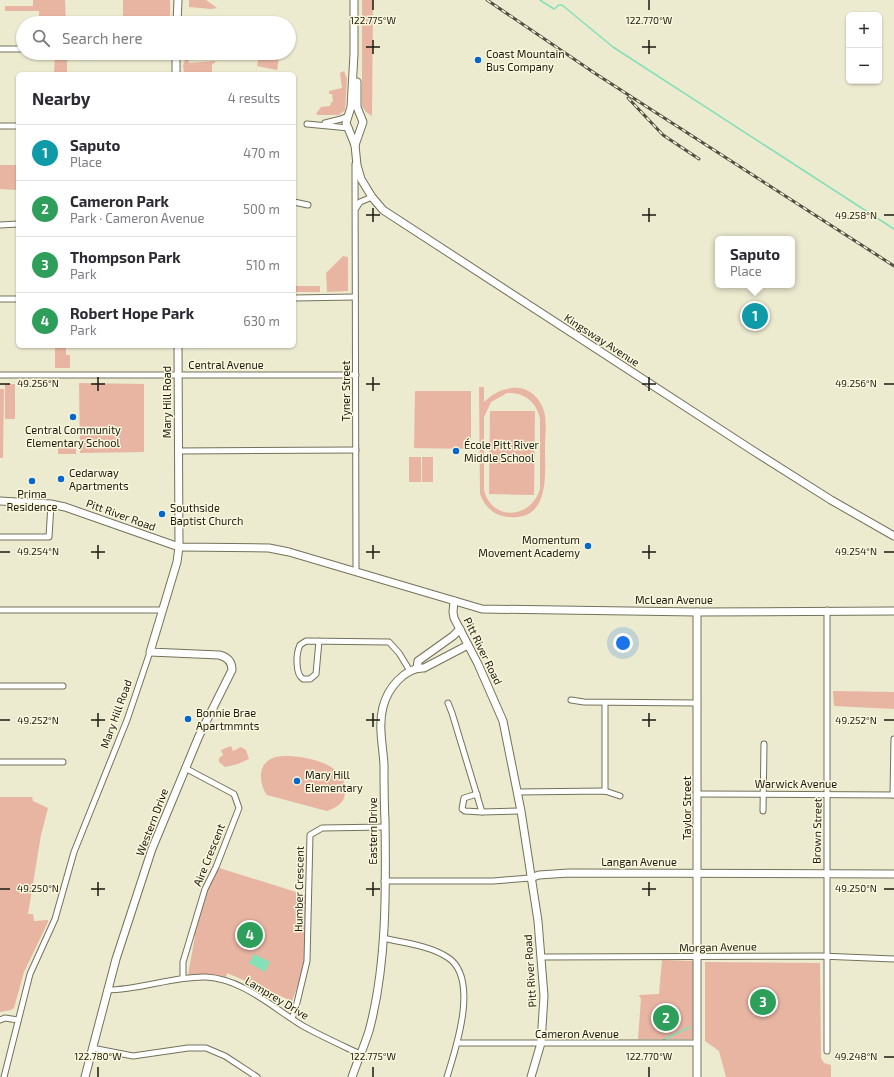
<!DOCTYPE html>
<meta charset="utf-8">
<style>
:root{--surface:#fff;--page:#f2f2f3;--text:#2b2b33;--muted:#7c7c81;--line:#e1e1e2;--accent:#ea580c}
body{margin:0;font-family:"Exo 2",sans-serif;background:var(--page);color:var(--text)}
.controls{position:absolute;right:12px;top:12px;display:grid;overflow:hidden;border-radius:6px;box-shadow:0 1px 3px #0004}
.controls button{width:36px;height:36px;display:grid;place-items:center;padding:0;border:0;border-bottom:1px solid var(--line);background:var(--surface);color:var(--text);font:20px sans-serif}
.you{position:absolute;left:623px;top:643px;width:14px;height:14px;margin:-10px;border:3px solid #fff;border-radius:50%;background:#1a73e8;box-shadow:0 0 0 6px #1a73e833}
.badge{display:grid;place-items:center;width:26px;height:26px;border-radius:50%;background:var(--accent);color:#fff;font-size:13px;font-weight:700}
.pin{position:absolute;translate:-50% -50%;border:2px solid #fff;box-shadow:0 1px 4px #0006}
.popup{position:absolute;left:715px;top:236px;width:80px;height:52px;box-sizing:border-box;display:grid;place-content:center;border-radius:6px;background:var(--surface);filter:drop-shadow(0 1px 3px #0005);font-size:13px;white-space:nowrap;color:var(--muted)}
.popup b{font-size:15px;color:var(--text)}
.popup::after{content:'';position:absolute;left:50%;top:100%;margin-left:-8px;border:8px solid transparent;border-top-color:var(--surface)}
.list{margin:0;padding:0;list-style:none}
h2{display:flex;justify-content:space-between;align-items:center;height:52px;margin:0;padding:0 16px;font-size:17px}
h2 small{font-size:13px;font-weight:400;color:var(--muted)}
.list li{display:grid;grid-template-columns:26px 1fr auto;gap:12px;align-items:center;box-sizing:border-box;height:56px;padding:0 16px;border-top:1px solid var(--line)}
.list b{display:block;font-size:15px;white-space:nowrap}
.list p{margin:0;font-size:13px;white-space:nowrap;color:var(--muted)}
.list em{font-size:13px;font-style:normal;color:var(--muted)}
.icon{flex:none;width:22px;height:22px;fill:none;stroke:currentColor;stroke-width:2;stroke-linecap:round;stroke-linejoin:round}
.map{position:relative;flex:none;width:894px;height:1077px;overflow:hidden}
.search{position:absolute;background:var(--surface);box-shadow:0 1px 3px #0004;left:16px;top:16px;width:280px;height:44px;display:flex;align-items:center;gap:10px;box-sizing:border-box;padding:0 14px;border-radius:22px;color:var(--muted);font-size:15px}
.panel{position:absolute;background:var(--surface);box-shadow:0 1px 3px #0004;left:16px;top:72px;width:280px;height:276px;border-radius:6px}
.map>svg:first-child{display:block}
.green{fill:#e8b5a3;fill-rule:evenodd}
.water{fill:#84e0b7}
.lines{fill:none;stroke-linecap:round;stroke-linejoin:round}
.stream{stroke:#84e0b7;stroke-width:1.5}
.street-casing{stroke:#74725a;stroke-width:7}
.secondary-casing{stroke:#74725a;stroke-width:9}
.street{stroke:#fff;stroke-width:5}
.secondary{stroke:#fff;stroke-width:7}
.rail-casing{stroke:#504f41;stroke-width:3}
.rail{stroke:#faf7dc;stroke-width:1.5;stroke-dasharray:4.5;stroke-linecap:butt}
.ticks{fill:none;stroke:#1b1a11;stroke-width:1.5}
.poi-dot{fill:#0567d0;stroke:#faf7dc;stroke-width:1.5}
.labels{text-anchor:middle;stroke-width:3;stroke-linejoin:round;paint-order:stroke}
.poi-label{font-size:11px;fill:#1b1a11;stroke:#faf7dc;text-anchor:start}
.street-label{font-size:11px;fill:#1b1a11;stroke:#faf7dc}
.ticks-label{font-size:10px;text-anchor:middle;fill:#1b1a11;stroke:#faf7dc;stroke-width:3;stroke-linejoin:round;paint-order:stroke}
</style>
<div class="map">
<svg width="894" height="1077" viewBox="0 0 894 1077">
<rect width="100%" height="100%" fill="#eceacf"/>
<!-- green -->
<g class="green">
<path d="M33 0H65L66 23H39V11H5V6H33Z"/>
<rect x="123" y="0" width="47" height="18"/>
<path d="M189 0H206L217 8 211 9 189 7Z"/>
<path d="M362 0H373L372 116 366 112 362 106Z"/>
<path d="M187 53 189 63 215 61V63L212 64V72H184L183 66Z"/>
<path d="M55 54 67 56V74H54Z"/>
<path d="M259 55 279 58 277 70 257 66Z"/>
<path d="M344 71 347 79 345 110 339 115H318L316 114 321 107 330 106 331 102H333L332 94H329V91L342 88 340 73Z"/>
<path d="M0 165H18V190L0 189Z"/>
<path d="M343 256 348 257V291L327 292 326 273Z"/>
<path d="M294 284 297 286H320V292H294Z"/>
<path d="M55 346H66V355H70V368H55Z"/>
<path d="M79 383 144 384V452L80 453Z"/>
<rect x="5" y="384" width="10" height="35"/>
<path d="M479 387H484V402C501 385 529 380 542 406 548 418 545 435 545 448 545 475 550 521 509 517 494 516 485 507 480 494ZM507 393C524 392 537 402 540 419V489C531 519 492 522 484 490V417L491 402Z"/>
<path d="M0 389H4L3 458H0Z"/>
<path d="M415 391H471V449L414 448Z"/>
<path d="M490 411H535L534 495 489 494Z"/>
<rect x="58" y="444" width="18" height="10"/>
<rect x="409" y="457" width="12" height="25"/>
<rect x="422" y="457" width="11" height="25"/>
<path d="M833 691 894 692V709L834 706Z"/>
<path d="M231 746 233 751 241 747 246 750 249 759 238 764 225 767 219 762V758L223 755 221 750Z"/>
<path d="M289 756C310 757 348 765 345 792 345 803 336 808 327 811L267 795C259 784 257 764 273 758 278 756 284 756 289 756Z"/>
<path d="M0 797H32L33 801 48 808 41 835 28 914H33L34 921 48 920V922L24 972 14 1008 11 1010 0 1012Z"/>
<path d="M216 867 309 896 307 961 292 1001 227 973 226 977 202 974 188 975 195 936 191 934Z"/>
<path d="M662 960 693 961V1039H638L641 999 639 995 659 994Z"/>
<path d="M705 962 820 963 821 1058 824 1063 831 1065V1077H726L719 1051 705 1041Z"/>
</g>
<!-- water -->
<path class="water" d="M254 954 270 962 265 972 249 963Z"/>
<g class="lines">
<!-- stream -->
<g class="stream">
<path d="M540 0 554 9 559 5H562L613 47 894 229"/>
<path d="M661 1041 690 1027"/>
</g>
<defs>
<g id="street">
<path d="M0 49H23"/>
<path d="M325 123 341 119 348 116"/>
<path d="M307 124 349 128"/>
<path d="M0 126H18"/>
<path d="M355 164 356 571"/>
<path d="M294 202 308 205"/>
<path d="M356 208 360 202 372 197"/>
<path d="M0 225 18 224"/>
<path d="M294 298 355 297"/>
<path d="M0 299H18"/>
<path d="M0 375H356"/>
<path d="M178 451 356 450"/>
<path d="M0 537H49L51 504"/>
<path d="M0 610H163"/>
<path d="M827 610V1051"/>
<path d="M319 641 316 674 310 679H303C295 674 296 653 300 645L306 641 389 642 399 653 410 671"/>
<path d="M0 686H63"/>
<path d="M571 700 584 702 697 703"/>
<path d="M448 703 452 713 482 812 521 811"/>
<path d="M0 762H63"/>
<path d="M605 791V703"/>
<path d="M517 792 605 791 620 796"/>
<path d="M477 794 464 798 462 809 465 811 482 812"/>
<path d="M698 794 894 795"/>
<path d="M893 795 894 739"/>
<path d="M763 811 764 744"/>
<path d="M384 881H493L530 878"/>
<path d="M383 938C403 943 428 945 447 957 480 977 456 1048 447 1077"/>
<path d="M541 957 820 956 894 959"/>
<path d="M183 978V962L205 889 216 867 239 808 234 794 185 768"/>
<path d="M107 990C141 990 173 976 206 977 243 979 273 1008 303 1026 321 1036 341 1045 360 1054"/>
<path d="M292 1018 295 1011 307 961 310 835 322 828 385 827"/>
<path d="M0 1020 5 1018 18 1020"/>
<path d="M457 1043H697"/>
<path d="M92 1048 133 1056 188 1048H206L225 1056 257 1077"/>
<path d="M4 1077 30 974 55 919 74 852 127 720 150 652"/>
</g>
<g id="secondary">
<path d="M354 0V54L351 107 346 123 355 145 357 165 361 179 372 197 383 210 752 450 831 500 894 536"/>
<path d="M177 23 178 0"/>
<path d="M176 74V53"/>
<path d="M355 145 363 122 357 107V82"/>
<path d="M0 501 51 504 65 507 179 547 269 548 289 552 482 609 697 612 894 611"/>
<path d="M454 601 453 612 454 618 478 664 503 721 521 811 538 921 544 996 541 1043 531 1077"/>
<path d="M417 668 418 661 453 636 460 629"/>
<path d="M530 878 539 875 569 873 894 874"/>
<path d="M85 1077 116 959 152 849 199 736 232 670C232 662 228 657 219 655L150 652 177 562 179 547 178 346"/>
<path d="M352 1077C357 1062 364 1047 369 1031 387 965 386 888 385 820 384 802 384 783 384 765 383 746 378 726 383 707 387 690 404 667 424 668L468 645"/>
<path d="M697 1077V612"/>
</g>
</defs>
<!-- street casing -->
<use href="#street" class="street-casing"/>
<!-- secondary casing -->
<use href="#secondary" class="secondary-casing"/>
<!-- street -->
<use href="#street" class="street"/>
<!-- secondary -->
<use href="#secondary" class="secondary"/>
<defs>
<g id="rail">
<path d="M487 0 596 74 894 266"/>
<path d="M628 98 663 135 699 159"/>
</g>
</defs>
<!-- rail casing -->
<use href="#rail" class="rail-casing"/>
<!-- rail -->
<use href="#rail" class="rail"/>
</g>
<!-- ticks -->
<path class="ticks" d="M373 0V10M649 0V10M373 40V54M649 40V54M366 47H380M642 47H656M373 208V222M649 208V222M366 215H380M642 215H656M884 215H894M98 377V391M373 377V391M649 377V391M0 384H10M91 384H105M366 384H380M642 384H656M884 384H894M98 545V559M373 545V559M649 545V559M0 552H10M91 552H105M366 552H380M642 552H656M884 552H894M98 713V727M373 713V727M649 713V727M0 720H10M91 720H105M366 720H380M642 720H656M884 720H894M98 882V896M373 882V896M649 882V896M0 889H10M91 889H105M366 889H380M642 889H656M884 889H894M884 1057H894M98 1067V1077M373 1067V1077M649 1067V1077"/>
<!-- markers -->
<g class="poi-dot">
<circle cx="478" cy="60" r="4"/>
<circle cx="73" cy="417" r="4"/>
<circle cx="456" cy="451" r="4"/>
<circle cx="61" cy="479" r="4"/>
<circle cx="32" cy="481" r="4"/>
<circle cx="162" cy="514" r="4"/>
<circle cx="588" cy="546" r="4"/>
<circle cx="188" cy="719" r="4"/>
<circle cx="297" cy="781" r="4"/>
</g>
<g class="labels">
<!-- poi labels -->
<g class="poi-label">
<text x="486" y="58">Coast Mountain<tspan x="486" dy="13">Bus Company</tspan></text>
<text x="73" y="434" text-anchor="middle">Central Community<tspan x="73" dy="13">Elementary School</tspan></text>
<text x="464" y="449">École Pitt River<tspan x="464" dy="13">Middle School</tspan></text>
<text x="69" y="477">Cedarway<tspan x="69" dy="13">Apartments</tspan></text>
<text x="32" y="498" text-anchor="middle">Prima<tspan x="32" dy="13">Residence</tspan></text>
<text x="170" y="512">Southside<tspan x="170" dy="13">Baptist Church</tspan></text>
<text x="580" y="544" text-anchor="end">Momentum<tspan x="580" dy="13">Movement Academy</tspan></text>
<text x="196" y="717">Bonnie Brae<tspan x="196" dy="13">Apartmmnts</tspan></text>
<text x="305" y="779">Mary Hill<tspan x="305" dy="13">Elementary</tspan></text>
</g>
<!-- street labels -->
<g class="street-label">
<text transform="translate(602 340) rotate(33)" y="4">Kingsway Avenue</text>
<text x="226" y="369">Central Avenue</text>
<text transform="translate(346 391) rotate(-90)" y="4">Tyner Street</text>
<text transform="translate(167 402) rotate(-90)" y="4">Mary Hill Road</text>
<text transform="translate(121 515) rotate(20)" y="4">Pitt River Road</text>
<text x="674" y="604">McLean Avenue</text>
<text transform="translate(483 651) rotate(64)" y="4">Pitt River Road</text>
<text transform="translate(116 714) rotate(-70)" y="4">Mary Hill Road</text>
<text x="796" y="788">Warwick Avenue</text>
<text transform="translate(687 808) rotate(-90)" y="4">Taylor Street</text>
<text transform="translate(152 822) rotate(-69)" y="4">Western Drive</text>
<text transform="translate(373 831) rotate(-90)" y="4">Eastern Drive</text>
<text transform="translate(817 831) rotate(-89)" y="4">Brown Street</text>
<text transform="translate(209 855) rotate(-68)" y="4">Aire Crescent</text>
<text x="639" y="866">Langan Avenue</text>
<text transform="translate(299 889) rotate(-89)" y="4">Humber Crescent</text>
<text transform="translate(718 947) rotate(-1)" y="4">Morgan Avenue</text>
<text transform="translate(530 971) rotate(-94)" y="4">Pitt River Road</text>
<text transform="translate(277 998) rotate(31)" y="4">Lamprey Drive</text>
<text x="577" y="1038">Cameron Avenue</text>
</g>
</g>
<g class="ticks-label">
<text x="373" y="24">122.775°W</text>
<text x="649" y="24">122.770°W</text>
<text x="856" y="219">49.258°N</text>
<text x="38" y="387">49.256°N</text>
<text x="856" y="387">49.256°N</text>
<text x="38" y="555">49.254°N</text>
<text x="856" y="555">49.254°N</text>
<text x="38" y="724">49.252°N</text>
<text x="856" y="724">49.252°N</text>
<text x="38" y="892">49.250°N</text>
<text x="856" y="892">49.250°N</text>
<text x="856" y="1060">49.248°N</text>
<text x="98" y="1060">122.780°W</text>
<text x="373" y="1060">122.775°W</text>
<text x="649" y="1060">122.770°W</text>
</g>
</svg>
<div class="controls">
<button>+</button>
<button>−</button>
</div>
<div class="you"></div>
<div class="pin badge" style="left:755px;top:316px;background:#0f9aa8">1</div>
<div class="popup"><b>Saputo</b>Place</div>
<div class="pin badge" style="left:666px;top:1018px;background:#2e9e5b">2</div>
<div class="pin badge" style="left:763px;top:1002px;background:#2e9e5b">3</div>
<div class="pin badge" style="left:250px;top:935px;background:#2e9e5b">4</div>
<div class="search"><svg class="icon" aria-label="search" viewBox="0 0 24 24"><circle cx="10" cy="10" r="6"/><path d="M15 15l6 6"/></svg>Search here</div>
<section class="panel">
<h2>Nearby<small>4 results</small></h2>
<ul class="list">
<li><span class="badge" style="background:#0f9aa8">1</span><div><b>Saputo</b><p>Place</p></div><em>470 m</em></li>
<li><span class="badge" style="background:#2e9e5b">2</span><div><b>Cameron Park</b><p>Park · Cameron Avenue</p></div><em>500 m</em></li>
<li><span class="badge" style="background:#2e9e5b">3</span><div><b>Thompson Park</b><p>Park</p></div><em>510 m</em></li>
<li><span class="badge" style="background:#2e9e5b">4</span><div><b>Robert Hope Park</b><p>Park</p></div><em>630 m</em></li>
</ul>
</section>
</div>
